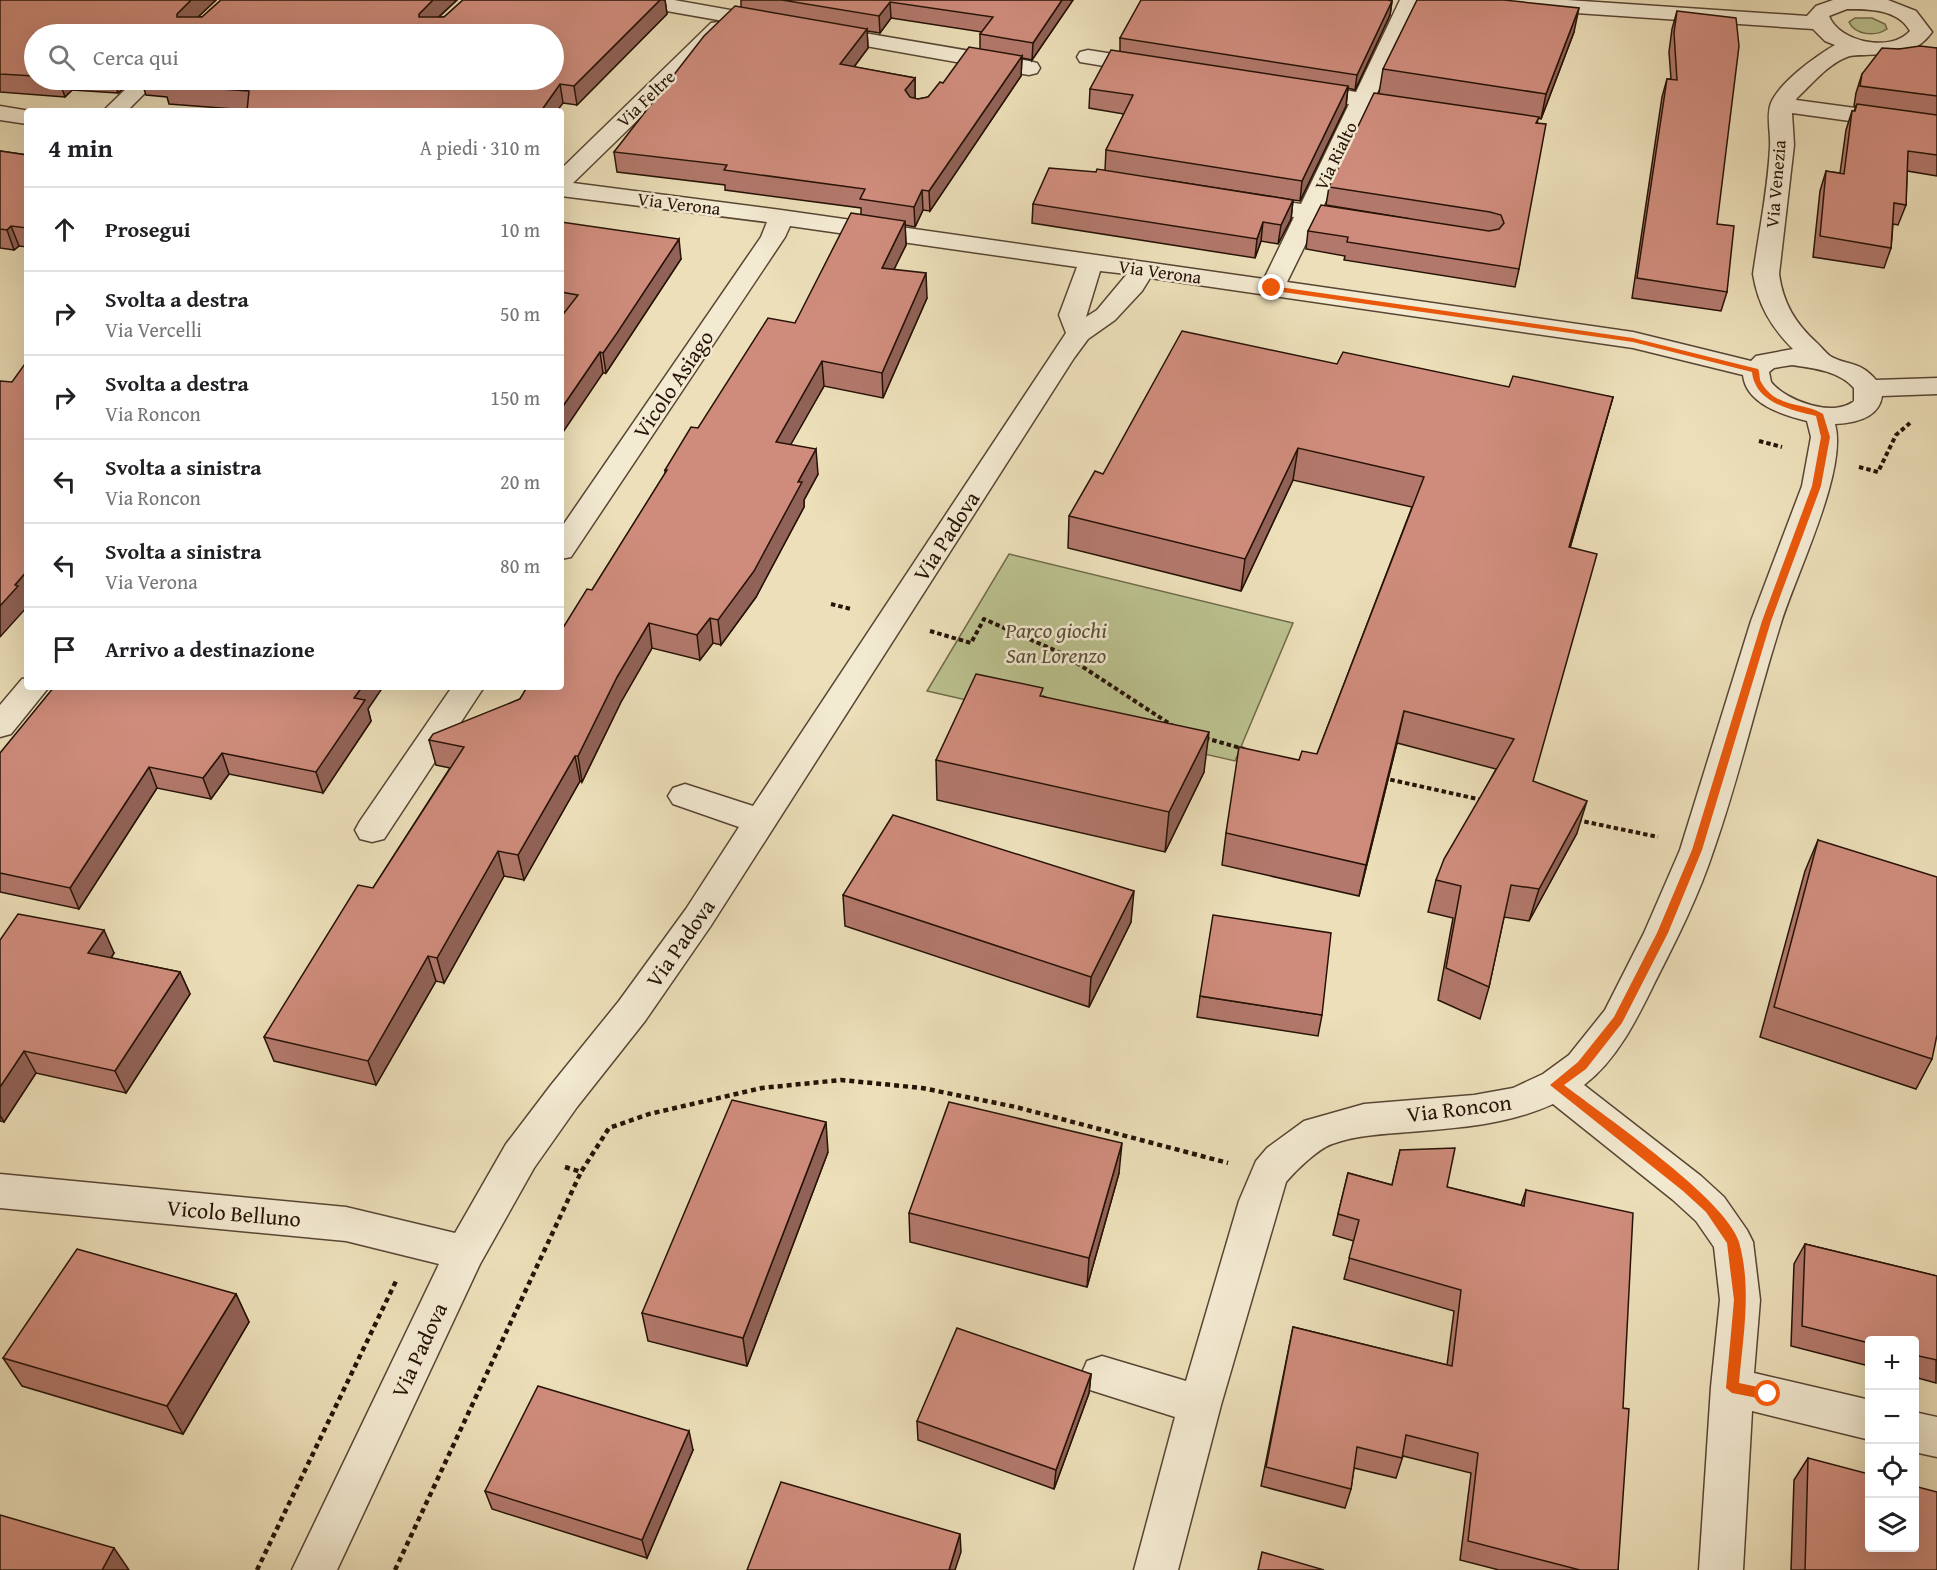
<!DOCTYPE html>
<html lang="it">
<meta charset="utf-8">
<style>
:root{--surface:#fff;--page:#f6f6f6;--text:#202124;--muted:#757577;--line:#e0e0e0}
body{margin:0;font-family:"Gentium Book Plus",serif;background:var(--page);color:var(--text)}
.controls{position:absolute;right:18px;bottom:18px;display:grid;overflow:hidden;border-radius:6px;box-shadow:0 6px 24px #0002}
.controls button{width:54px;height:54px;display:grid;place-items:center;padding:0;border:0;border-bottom:2px solid var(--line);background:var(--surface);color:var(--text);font:30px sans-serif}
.stop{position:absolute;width:18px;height:18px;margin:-14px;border:4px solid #ea580c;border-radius:50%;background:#fff}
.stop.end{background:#ea580c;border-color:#fff;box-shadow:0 2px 6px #0008}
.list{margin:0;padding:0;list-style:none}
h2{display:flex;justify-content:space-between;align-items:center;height:78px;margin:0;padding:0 24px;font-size:26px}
h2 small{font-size:20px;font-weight:400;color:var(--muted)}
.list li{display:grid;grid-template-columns:39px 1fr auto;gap:18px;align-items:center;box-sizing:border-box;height:84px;padding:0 24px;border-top:2px solid var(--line)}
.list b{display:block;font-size:22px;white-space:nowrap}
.list p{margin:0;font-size:20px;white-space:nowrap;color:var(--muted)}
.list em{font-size:20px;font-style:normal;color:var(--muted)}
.icon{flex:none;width:33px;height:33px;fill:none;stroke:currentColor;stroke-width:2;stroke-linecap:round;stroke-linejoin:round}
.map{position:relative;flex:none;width:1937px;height:1570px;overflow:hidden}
.search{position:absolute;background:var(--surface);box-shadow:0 6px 24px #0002;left:24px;top:24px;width:540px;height:66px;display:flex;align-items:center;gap:15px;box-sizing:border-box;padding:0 21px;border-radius:33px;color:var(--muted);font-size:22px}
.panel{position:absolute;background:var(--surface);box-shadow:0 6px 24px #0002;left:24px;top:108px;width:540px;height:582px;border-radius:6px}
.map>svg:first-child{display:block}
.green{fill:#bac18e;stroke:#706a4a;stroke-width:1.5}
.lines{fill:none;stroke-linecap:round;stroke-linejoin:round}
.minor-casing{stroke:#584533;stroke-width:3}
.path-far1{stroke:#261206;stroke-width:4;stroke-dasharray:4.5 3;stroke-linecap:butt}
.path{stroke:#261206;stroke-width:4.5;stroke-dasharray:5 4;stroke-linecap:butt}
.minor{fill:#f3ead2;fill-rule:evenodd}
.wall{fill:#b2786b;stroke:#261206;stroke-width:1.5;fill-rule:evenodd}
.shaded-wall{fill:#916257;stroke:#261206;stroke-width:1.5}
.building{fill:#cf8c7c;stroke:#261206;stroke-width:1.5}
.route{fill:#ea580c}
.labels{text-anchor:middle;stroke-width:5;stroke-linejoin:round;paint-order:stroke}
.far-street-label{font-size:18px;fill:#261206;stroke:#f3ead2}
.street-label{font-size:22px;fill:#261206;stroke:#f3ead2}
.park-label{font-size:22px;font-style:italic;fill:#5a4f36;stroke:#f3ead2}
</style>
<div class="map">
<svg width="1937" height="1570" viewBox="0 0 1937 1570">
<rect width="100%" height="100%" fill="#ecdfb9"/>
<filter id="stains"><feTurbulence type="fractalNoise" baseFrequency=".00333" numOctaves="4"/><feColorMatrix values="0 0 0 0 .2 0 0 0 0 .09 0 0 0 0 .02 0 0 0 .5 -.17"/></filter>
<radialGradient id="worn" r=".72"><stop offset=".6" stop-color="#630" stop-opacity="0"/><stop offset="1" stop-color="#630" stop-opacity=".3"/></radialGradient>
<!-- green -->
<g class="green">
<path d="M1855 18H1872L1885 24 1887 29C1875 37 1855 35 1849 22Z"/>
<path d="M1009 554 1293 623 1235 761 927 691Z"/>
</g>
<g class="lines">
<defs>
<g id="minor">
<path d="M627 0H674L769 17 777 18 780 23 777 28 769 29 638 6 631 4Z"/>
<path d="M1400 0H1422L1376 95 1423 103 1426 108 1423 113 1415 115 1370 108 1323 207 1369 215 1372 220 1369 225 1360 227 1317 221 1287 282 1633 332 1751 361 1756 356 1793 349C1771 327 1758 305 1753 274 1759 232 1768 189 1770 147 1771 132 1766 116 1771 103 1780 82 1816 56 1835 45L1825 41 1813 29 1471 6 1464 4 1460 0H1567L1807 16 1816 6 1833 0H1888L1916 11 1932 32C1914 57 1892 53 1865 55 1860 55 1852 55 1847 57 1828 64 1811 85 1797 98L1796 100 1937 119V133L1792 113 1794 145 1779 274C1783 303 1795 323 1817 343 1821 347 1826 353 1830 356 1847 366 1859 360 1876 380L1937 378V394L1882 396C1879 418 1855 423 1835 424 1848 470 1796 574 1781 623 1757 698 1740 775 1714 849 1699 895 1677 939 1655 982 1637 1019 1617 1060 1584 1085L1701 1176 1724 1197 1747 1230 1753 1242 1760 1300 1754 1373 1870 1400V1440L1752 1411 1743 1570H1699L1711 1387 1720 1300 1714 1247 1696 1221 1673 1200 1553 1104C1507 1125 1459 1128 1409 1132 1383 1134 1357 1135 1332 1144 1318 1149 1296 1170 1286 1182L1221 1405 1178 1570H1134L1175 1417 1087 1389 1081 1375 1087 1361 1102 1356 1186 1381 1239 1201 1256 1161 1267 1148 1304 1121 1364 1104 1474 1095 1513 1088 1543 1074 1569 1055 1605 1010 1644 933 1680 850 1751 621 1802 486 1811 437 1807 421C1783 415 1746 404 1743 375L1633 348 1150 278 1142 291 1115 320 1088 339 1074 358 710 927 645 1021 577 1107 534 1168 480 1264 337 1570H292L439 1264 346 1241 0 1208V1174L346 1207 455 1233 506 1144 551 1085 619 1001 686 909 739 827 673 804 668 796 673 788 685 784 753 806 1066 333 1059 315 1077 267 790 226 785 237 571 557 561 559V528L761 237 767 222 561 196V169L711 23 719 22 727 23 730 28 727 33 573 183 781 210 1264 279 1294 217 1239 208 1236 203 1239 198 1248 196 1301 204 1349 104 1295 95 1292 90 1295 85 1303 83 1356 92ZM1847 9C1869 9 1898 9 1910 31 1891 53 1839 42 1829 16ZM1100 271 1127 274 1097 310 1086 317ZM1792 365C1813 368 1839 371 1854 388V401C1834 418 1786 401 1771 382L1769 372 1774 368Z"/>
<path d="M823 26 1029 61 1037 63 1040 68 1037 73 1029 75 815 37 812 32 815 27Z"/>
<path d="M1088 50 1152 60 1160 62 1163 67 1160 72 1152 74 1080 62 1077 57 1080 52Z"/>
<path d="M135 80H158L127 111H103Z"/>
<path d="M0 106 30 111H27V124L0 120Z"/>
<path d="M27 678V687H49L11 734 0 737V705L22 679Z"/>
<path d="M452 687H484L384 839 372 842 360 839 355 830 360 821Z"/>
<path d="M1914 1412 1937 1417V1457L1914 1452Z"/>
</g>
</defs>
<!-- minor casing -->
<use href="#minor" class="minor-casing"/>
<!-- path-far1 -->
<g class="path-far1">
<path d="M1759 441 1782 447"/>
<path d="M1859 467 1878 472 1896 435 1910 423"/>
<path d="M831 604 851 609"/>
<path d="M930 631 971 643 984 619 1063 654 1173 726"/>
<path d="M1205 738 1244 749"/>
<path d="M1383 778 1482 800"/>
<path d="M1577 820 1658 837"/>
</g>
<!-- path -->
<g class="path">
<path d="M565 1167 581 1172 609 1128 649 1114 762 1088 841 1080 922 1088 1016 1107 1228 1163"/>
<path d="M257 1570 397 1279"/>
<path d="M395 1570 581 1172"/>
</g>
<!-- minor -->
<use href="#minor" class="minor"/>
</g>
<!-- wall -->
<g class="wall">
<path d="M0 0H216L198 17H202L221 0H457L439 17H444L463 0H665L667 14 577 105 563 103 247 110 169 104 167 97 146 95 141 80H554L34 34V80H133L118 93 72 90 65 97 0 92Z"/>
<path d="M741 0H1073L1032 60 1022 58 1021 76 930 211 923 210 915 227 905 225 906 245 894 269 927 298 883 398 824 386 790 444 818 474 804 500V507L756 597 721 645 713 643 700 660 652 648 621 702 582 782 580 781 524 880 504 876 444 983 436 981 376 1085 274 1061 264 1037 373 888 450 768 436 765 429 740 520 699 592 590 665 474V470L698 428 795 323 861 215V208L725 190V185L617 172 614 152 741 7ZM891 18 982 32 980 34V49L928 97 918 99H914L915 97V78L854 67 868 48 867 31 880 33Z"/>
<path d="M1392 1 1390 15 1355 90 1348 88 1346 106 1300 201 1160 179 1293 200 1291 219 1278 244 1261 241 1255 258 1032 223 1033 204 1096 172 1105 170 1106 150 1124 114 1089 108 1090 89 1120 52V38Z"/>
<path d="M1677 11 1717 224 1727 292 1721 311 1632 298 1662 97 1667 79H1671L1669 52 1672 29Z"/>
<path d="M1574 32 1541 119 1538 118 1519 269 1515 287 1344 260 1345 256 1306 249 1308 231 1411 219 1326 205 1329 187 1379 93 1383 69Z"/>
<path d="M1937 48V176L1907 171 1906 205 1898 225 1893 224 1891 248 1884 268 1813 257 1820 191 1826 171 1840 173 1846 130 1852 111H1854L1856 106H1854L1856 93 1862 74 1899 49Z"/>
<path d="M0 151 27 155V247L19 246 14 250 0 248Z"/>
<path d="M561 222 681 259 606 373H603L565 312 561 311Z"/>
<path d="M1337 364 1509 387 1613 397 1570 548 1533 781 1577 833 1529 921 1504 917 1489 987 1480 1019 1438 1000 1453 918 1428 912 1436 880 1496 769 1397 743 1359 896 1222 865 1226 833 1299 760 1317 754 1412 507 1293 480 1241 591 1068 548 1069 516 1103 474Z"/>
<path d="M1043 696 1204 772 1165 852 937 800 936 760Z"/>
<path d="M368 709 371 721 323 793 229 774 211 799 157 788 79 909 0 892V753Z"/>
<path d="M1818 840 1932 1059 1916 1089 1760 1037 1805 871Z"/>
<path d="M843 895 1131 922 1089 1007 845 926Z"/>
<path d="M0 940 114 953 111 958 180 972 190 994 126 1093 36 1073 4 1122 0 1121Z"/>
<path d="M1200 996 1322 1015 1318 1036 1197 1017Z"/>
<path d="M1400 1150 1447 1187 1521 1205 1526 1190 1623 1408 1618 1570H1499L1460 1560 1471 1473 1403 1456 1396 1478 1354 1468 1351 1489 1345 1508 1261 1486 1293 1327 1447 1365 1454 1311 1344 1279 1354 1241 1333 1235 1348 1173 1392 1185Z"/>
<path d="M828 1152 747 1366 648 1341 642 1313Z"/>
<path d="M1119 1173 1087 1287 910 1242 909 1213Z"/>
<path d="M1805 1244 1937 1276 1936 1383 1914 1377V1341H1869V1366L1791 1346 1794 1264Z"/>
<path d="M236 1294 249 1322 183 1434 22 1386 3 1358Z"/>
<path d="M1091 1374 1089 1393 1054 1489 918 1440 917 1421Z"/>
<path d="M693 1450 647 1558 492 1509 485 1491Z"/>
<path d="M1808 1458 1937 1570H1791L1794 1480Z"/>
</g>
<!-- shaded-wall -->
<g class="shaded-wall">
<path d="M191 0H216L182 32 177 17V14Z"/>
<path d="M433 0H457L422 32 419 14Z"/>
<path d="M660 0H665L667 14 577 105 574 86Z"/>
<path d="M1062 0H1073L1032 60 1033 43Z"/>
<path d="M1392 1 1390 15 1355 90 1357 75Z"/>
<path d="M890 2 891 18 880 33 879 16Z"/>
<path d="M1579 8 1574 32 1541 119 1546 94Z"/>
<path d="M867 29 868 48 841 84 840 64Z"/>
<path d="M1022 56 1021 76 930 211 929 191Z"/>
<path d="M915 78V97L906 110 905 90Z"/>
<path d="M59 80H69L72 90 65 97Z"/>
<path d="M114 80H133L118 93Z"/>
<path d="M560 84 563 103 557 111H541Z"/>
<path d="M1348 86 1346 106 1300 201 1302 181Z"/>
<path d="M922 190 923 210 915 227 914 207Z"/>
<path d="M1293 200 1291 219 1278 244 1281 225Z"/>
<path d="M905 221 906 245 883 292 882 268Z"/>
<path d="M1263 222 1261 241 1255 258 1257 239Z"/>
<path d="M11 226 19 246 14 250 7 230Z"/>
<path d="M679 239 681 259 606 373 603 353Z"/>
<path d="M926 273 927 298 883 398 882 373Z"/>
<path d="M600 352 603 373 561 435V409Z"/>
<path d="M822 361 824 386 778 467 776 442Z"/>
<path d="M1613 397 1604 428 1561 579 1569 547Z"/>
<path d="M1298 448 1293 480 1241 591 1245 559Z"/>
<path d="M816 449 818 474 804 500V507L756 597 721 645 718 620 798 482Z"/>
<path d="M27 571V602L25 604 27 607 0 637V606L15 585Z"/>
<path d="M710 618 713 643 700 660 697 635Z"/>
<path d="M649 623 652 648 621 702 582 782 578 756 617 677Z"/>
<path d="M362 687H383L368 709 371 721 323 793 316 772 354 698Z"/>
<path d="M1404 711 1397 743 1359 896 1366 865Z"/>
<path d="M1209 732 1204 772 1165 852 1169 812Z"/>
<path d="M222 753 229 774 211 799 203 778Z"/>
<path d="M575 756 580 781 524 880 518 855Z"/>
<path d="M149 767 157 788 79 909 70 888Z"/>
<path d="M1587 801 1577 833 1529 921 1539 889Z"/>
<path d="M498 851 504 876 444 983 437 958Z"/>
<path d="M1134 891 1131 922 1089 1007 1091 977Z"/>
<path d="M104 930 114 953 99 976 88 953Z"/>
<path d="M428 956 436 981 376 1085 368 1061Z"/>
<path d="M180 972 190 994 126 1093 115 1071Z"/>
<path d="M24 1051 36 1073 4 1122 0 1115V1087Z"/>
<path d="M826 1122 828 1152 747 1366 743 1338Z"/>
<path d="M1122 1143 1119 1173 1087 1287 1089 1258Z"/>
<path d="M236 1294 249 1322 183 1434 167 1406Z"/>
<path d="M1091 1374 1089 1393 1054 1489 1056 1470Z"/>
<path d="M689 1431 693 1450 647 1558 642 1540Z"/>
<path d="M960 1534 961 1552 955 1570H949Z"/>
<path d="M114 1548 129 1570H102Z"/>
</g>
<!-- building -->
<g class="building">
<path d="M0 0H191L177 14V17H202L221 0H433L419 14V17H444L463 0H660L574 86 560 84 541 111H247L249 91 163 85 169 80H554V34H34V76L0 74Z"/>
<path d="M782 0H1062L1033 43 980 34 993 17 890 2 879 16Z"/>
<path d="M1141 0H1388L1392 1 1357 75 1120 38Z"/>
<path d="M1417 0H1504L1579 8 1546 94 1383 69Z"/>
<path d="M735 6 867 29 840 64 915 78 905 90 910 97 918 99 928 97 940 82 943 83 969 47 1022 56 929 191 922 190 914 207 860 199 865 189 724 170 727 165 614 152 704 36Z"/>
<path d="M1677 11 1736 18 1739 46 1717 224 1734 226 1727 292 1637 278 1667 79 1677 80 1674 33Z"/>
<path d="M1920 46 1937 48V96L1860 86 1862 74 1882 48 1899 49Z"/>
<path d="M1111 50 1348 86 1302 181 1106 150 1133 95 1090 89Z"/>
<path d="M1374 93 1539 117 1536 123 1546 124 1519 269 1347 242 1348 237 1308 231 1321 205 1489 231 1499 229 1504 223 1501 215 1490 212 1329 187Z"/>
<path d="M1857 104 1937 115V155L1908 151 1906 205 1894 203 1891 248 1820 236 1826 171 1844 174 1852 111H1855Z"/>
<path d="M0 151 27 155V228L11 226 7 230 0 229Z"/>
<path d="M1049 168 1096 172 1097 169 1293 200 1281 225 1263 222 1257 239 1033 204Z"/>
<path d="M851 213 905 221 882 268 926 273 882 373 822 361 776 442 816 449 798 482H802L754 571 718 620 710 618 697 635 649 623 617 677 578 756H575L518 855 498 851 437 958 428 956 368 1061 264 1037 358 885 373 888 464 747 429 740 433 734 520 699 527 687H561V631L587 589 592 590 667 470H665L691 427 698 428 768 318 795 323Z"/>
<path d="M561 222 679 239 617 333 603 353 600 352 561 409V317L578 295 561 292Z"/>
<path d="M1182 331 1337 364 1343 352 1509 387 1513 376 1613 397 1569 547 1597 554 1533 781 1587 801 1539 889 1511 885 1489 987 1446 968 1461 886 1436 880 1444 859 1514 739 1404 711 1366 865 1226 833 1239 747 1299 760 1302 751 1317 754 1424 477 1298 448 1245 559 1069 516 1095 471 1103 474Z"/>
<path d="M27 361V571L15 585 18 586 0 606V381L12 382Z"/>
<path d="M976 674 1043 688 1040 696 1209 732 1169 812 936 760Z"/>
<path d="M54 687H362L354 698 365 700 316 772 222 753 203 778 149 767 70 888 0 873V753Z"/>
<path d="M893 815 1134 891 1091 977 843 895Z"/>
<path d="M1818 840 1937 877V1035L1932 1059 1774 1007Z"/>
<path d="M18 914 104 930 88 953 180 972 115 1071 24 1051 0 1087V940Z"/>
<path d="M1213 915 1331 933 1322 1015 1200 996Z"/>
<path d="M732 1100 826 1122 743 1338 642 1313Z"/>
<path d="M949 1102 1122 1143 1089 1258 909 1213Z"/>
<path d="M1455 1148 1447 1187 1524 1206 1526 1190 1633 1213 1623 1408 1629 1409 1618 1570H1580L1468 1541 1478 1453 1406 1435 1402 1458 1357 1447 1351 1489 1266 1467 1293 1327 1452 1366 1461 1290 1349 1258 1359 1220 1338 1214 1348 1173 1392 1185 1400 1150Z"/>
<path d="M1805 1244 1937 1276V1360L1914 1355V1341H1869V1343L1802 1326Z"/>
<path d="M77 1249 236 1294 167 1406 3 1358Z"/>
<path d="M957 1328 1091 1374 1056 1470 917 1421Z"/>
<path d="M538 1386 689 1431 642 1540 485 1491Z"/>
<path d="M1808 1458 1869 1474V1548H1914V1486L1937 1492V1570H1805Z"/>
<path d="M781 1482 960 1534 949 1570H747Z"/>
<path d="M0 1515 114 1548 102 1570H0Z"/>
<path d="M1262 1552 1324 1570H1258Z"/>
</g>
<!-- route -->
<path class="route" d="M1272 286 1633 338 1758 369C1760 372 1759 379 1761 382 1776 409 1804 402 1823 414L1830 437 1821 486 1771 621 1702 850 1668 933 1622 1023 1586 1069 1564 1085C1603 1115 1726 1199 1739 1242 1752 1288 1743 1337 1739 1383L1772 1390 1774 1394 1772 1398 1768 1400 1732 1393 1726 1388 1734 1300 1727 1243 1706 1212 1683 1191 1550 1085 1578 1062 1614 1017 1657 933 1692 850 1762 621 1812 486 1821 437 1816 416C1790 410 1755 402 1752 372L1633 342 1269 290 1268 288Z"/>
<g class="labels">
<!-- far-street labels -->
<g class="far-street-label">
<text transform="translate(646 99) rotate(-44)" y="6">Via Feltre</text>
<text transform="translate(1336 156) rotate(-64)" y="6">Via Rialto</text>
<text transform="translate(1776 184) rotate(-85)" y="6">Via Venezia</text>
<text transform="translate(679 204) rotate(7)" y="6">Via Verona</text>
<text transform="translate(1160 272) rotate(8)" y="6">Via Verona</text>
</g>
<!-- street labels -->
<g class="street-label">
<text transform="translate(673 384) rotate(-56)" y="8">Vicolo Asiago</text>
<text transform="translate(946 536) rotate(-57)" y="8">Via Padova</text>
<text transform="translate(680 943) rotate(-55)" y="8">Via Padova</text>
<text transform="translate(1459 1108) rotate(-7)" y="8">Via Roncon</text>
<text transform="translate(234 1213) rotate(5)" y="8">Vicolo Belluno</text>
<text transform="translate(419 1350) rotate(-65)" y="8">Via Padova</text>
</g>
<!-- park labels -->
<g class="park-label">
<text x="1056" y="638">Parco giochi<tspan x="1056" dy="25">San Lorenzo</tspan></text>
</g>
</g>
<rect width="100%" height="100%" filter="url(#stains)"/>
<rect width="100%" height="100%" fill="url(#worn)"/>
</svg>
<div class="controls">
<button>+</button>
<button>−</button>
<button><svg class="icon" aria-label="locate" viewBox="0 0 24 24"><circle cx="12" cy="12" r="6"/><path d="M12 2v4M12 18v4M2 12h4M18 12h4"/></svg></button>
<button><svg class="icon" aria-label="layers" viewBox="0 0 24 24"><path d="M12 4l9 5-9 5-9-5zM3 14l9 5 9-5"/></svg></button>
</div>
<div class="stop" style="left:1768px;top:1394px"></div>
<div class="stop end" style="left:1272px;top:288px"></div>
<div class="search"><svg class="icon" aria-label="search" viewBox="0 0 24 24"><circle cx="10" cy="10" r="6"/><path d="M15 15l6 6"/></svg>Cerca qui</div>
<section class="panel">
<h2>4 min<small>A piedi · 310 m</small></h2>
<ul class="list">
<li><svg class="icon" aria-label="ahead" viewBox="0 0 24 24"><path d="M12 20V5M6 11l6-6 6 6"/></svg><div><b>Prosegui</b></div><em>10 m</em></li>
<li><svg class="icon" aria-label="right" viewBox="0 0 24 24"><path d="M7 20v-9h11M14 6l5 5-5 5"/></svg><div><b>Svolta a destra</b><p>Via Vercelli</p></div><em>50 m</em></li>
<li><svg class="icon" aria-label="right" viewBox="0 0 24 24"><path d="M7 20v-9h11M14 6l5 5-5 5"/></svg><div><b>Svolta a destra</b><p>Via Roncon</p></div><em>150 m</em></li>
<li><svg class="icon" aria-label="left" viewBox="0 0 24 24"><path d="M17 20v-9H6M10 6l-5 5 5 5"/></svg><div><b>Svolta a sinistra</b><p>Via Roncon</p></div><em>20 m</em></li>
<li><svg class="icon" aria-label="left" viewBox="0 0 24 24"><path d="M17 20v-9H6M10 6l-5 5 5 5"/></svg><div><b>Svolta a sinistra</b><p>Via Verona</p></div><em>80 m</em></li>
<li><svg class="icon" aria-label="arrive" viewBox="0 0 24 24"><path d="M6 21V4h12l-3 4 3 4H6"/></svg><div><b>Arrivo a destinazione</b></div></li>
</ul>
</section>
</div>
